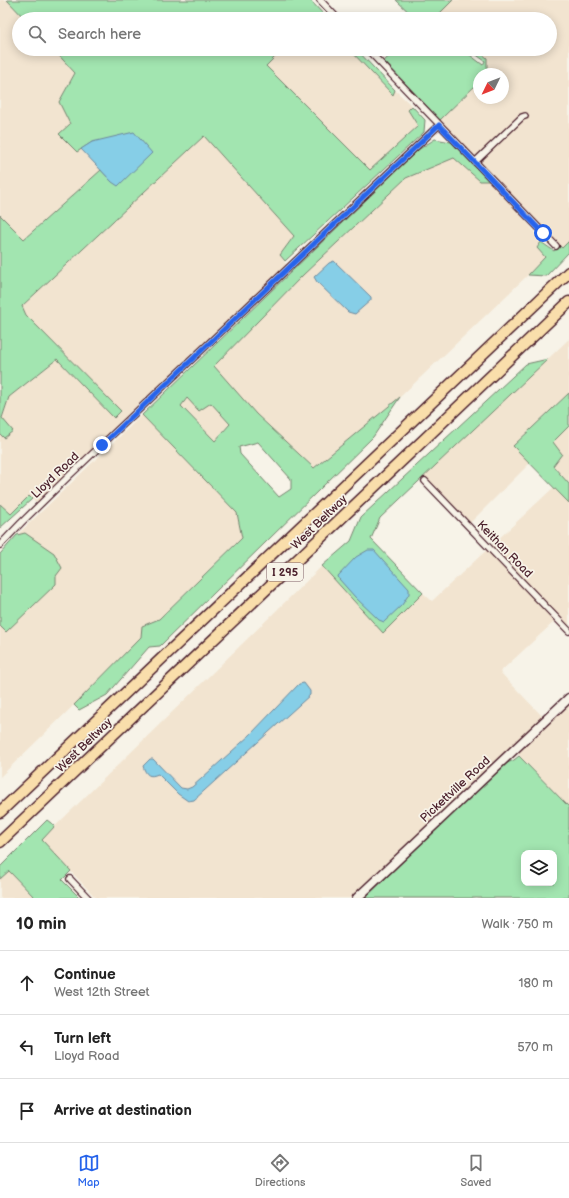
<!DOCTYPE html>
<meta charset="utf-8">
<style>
:root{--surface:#fff;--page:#f6f6f6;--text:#222;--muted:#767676;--line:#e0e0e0;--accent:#2563eb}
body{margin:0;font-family:"Balsamiq Sans",sans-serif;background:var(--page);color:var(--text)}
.controls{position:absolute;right:12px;bottom:12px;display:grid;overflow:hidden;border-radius:8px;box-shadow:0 2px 10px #0003}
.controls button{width:36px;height:36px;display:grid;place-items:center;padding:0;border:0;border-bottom:1px solid var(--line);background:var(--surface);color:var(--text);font:20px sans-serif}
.compass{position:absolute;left:473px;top:68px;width:36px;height:36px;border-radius:50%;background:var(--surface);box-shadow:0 2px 10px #0003;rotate:227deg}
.stop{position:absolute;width:12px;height:12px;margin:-9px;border:3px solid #2563eb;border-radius:50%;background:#fff}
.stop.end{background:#2563eb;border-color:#fff;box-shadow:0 1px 4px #0008}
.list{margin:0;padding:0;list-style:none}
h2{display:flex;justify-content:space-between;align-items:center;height:52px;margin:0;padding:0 16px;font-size:17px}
h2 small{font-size:13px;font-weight:400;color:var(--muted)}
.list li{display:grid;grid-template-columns:26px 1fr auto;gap:12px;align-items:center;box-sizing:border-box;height:64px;padding:0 16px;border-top:1px solid var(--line)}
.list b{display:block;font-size:15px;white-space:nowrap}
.list p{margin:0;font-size:13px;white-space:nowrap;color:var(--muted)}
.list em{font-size:13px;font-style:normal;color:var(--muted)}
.icon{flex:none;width:22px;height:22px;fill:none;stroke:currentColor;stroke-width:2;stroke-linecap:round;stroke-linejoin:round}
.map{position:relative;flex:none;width:569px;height:898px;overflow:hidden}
.search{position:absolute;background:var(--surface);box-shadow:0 2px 10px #0003;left:12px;right:12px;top:12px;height:44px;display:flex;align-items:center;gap:10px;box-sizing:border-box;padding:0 14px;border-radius:22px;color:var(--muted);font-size:15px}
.sheet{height:244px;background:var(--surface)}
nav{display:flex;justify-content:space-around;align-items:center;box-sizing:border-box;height:56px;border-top:1px solid var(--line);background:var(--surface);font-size:11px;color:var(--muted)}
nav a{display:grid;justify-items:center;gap:2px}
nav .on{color:var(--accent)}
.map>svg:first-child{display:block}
.built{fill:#f2e4d0;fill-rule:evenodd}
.green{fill:#a2e5b0;stroke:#76826e;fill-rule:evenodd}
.water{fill:#86cee7;stroke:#6e889c}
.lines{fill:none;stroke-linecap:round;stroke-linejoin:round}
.street-casing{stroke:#4a1f2b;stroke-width:8}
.secondary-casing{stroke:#4a1f2b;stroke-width:11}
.highway-casing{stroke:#4a1f2b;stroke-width:13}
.street{stroke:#f7f3e8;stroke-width:5.5}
.secondary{stroke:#f7f3e8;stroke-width:8}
.highway{stroke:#f9deab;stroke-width:10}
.route{stroke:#2563eb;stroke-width:5}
.labels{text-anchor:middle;stroke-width:3.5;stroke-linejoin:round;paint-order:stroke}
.shield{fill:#f7f3e8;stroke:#7e5f64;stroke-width:1}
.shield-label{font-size:11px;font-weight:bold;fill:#4a1f2b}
.street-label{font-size:12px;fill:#4a1f2b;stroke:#f7f3e8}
</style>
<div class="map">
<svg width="569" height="898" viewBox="0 0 569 898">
<rect width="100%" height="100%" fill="#f7f3e8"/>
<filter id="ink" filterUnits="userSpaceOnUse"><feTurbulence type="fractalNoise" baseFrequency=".025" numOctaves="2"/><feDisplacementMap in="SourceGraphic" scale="8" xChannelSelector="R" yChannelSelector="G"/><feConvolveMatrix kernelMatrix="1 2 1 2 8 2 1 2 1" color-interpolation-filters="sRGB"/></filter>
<g filter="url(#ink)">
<!-- built -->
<g class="built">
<path d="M0 0H7L25 19H19V49H53L75 73 59 102 70 124 77 152 81 149 101 170 24 239 0 215Z"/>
<path d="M453 0H569V241L562 248 440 120 479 82V98H503V74H486L487 68V58L476 49H550V19H443L438 15Z"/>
<path d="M283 49H349L392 94 395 90 412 106 408 110 418 126 370 170 265 66Z"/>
<path d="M204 136 294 236 280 255 287 266 37 503 29 496 11 514 0 504V434L4 438 2 418 9 397 57 359 114 418 121 412 26 315 22 306Z"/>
<path d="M454 158 480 181H490L526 220 541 242 537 248 545 257 528 275 400 397 314 468 256 414 214 366 303 275 406 178ZM317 282 359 286 371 297Z"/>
<path d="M569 339V393L514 445 530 463 470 523 424 476Z"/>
<path d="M187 397 211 403 230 424 215 441 181 406Z"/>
<path d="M142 415 237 513 242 538 159 619 142 626V637L74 705 0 777V626L6 632 25 533 17 535Z"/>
<path d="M569 426V484L553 466V442Z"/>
<path d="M554 487 569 503V635L555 621 500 672 544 718 352 898H96L41 840 322 566 383 633 423 593 432 601Z"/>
<path d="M569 702V807L516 752Z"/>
<path d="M9 871 35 898H0V879Z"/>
</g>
<!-- green -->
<g class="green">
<path d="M7 0H310L328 19H320L317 16 313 19H25Z"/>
<path d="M396 0H453L438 15 443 19H416Z"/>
<path d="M53 49H283L266 66 370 170 418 126 408 110 412 106 425 120 424 132 285 261 280 255 294 236 204 136 22 306 26 315 121 411 114 418 57 359 9 397 2 418 13 431 4 438 0 434V215L24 239 101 170 112 182 92 142 77 152 59 134 70 124 59 102 75 73Z"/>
<path d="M349 49H356L395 90 393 95Z"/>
<path d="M397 49H462L483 65 485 61 468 49H476L487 58V68L486 74H479V82L440 120 384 61Z"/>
<path d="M435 139 451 142 489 181H480L454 158 406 178 303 275 214 366 256 414 314 468 400 397 373 437 160 646 149 647 107 695 79 710 74 705 141 637 142 626 159 619 242 538 237 513 142 415 418 150ZM187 398 199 411 211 403 230 424 215 441 181 406ZM258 442 291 479V489L279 497 240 454 239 447Z"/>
<path d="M569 241V252L546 276 528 275 545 257 537 248 541 242 554 251 560 246 562 248Z"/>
<path d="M548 359 380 518 371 539 423 593 383 633 322 566 351 541 361 517 526 364Z"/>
<path d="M569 393V426L553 442 562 454 553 466 569 484V503L513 446Z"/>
<path d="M29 496 32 499 0 528V504L11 514Z"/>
<path d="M25 533 54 553 62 568 56 576V584L6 632 0 626V554L17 535Z"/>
<path d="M519 756 569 807V898H365L505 764 514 760ZM524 853H554V883H524Z"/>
<path d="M47 820 55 826 42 840 71 871 62 880 80 898H35L9 871 0 879V867Z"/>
</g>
<!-- water -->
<g class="water">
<path d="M134 132 152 153 118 186 112 182 81 149 92 142Z"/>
<path d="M334 261 371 297V300L355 314 348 312 317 282 314 277 329 263Z"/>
<path d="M368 550H374L409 589V594L402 605 384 622 379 620 355 597 339 579 338 576 356 557Z"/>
<path d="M304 683 310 691V695L194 800 188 801 178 794 158 774C149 778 146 775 143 766L150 759H153L181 788 187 789 192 787 250 735 299 684Z"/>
</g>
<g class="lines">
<defs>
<g id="street">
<path d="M320 0 338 19"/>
<path d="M367 49 556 246"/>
<path d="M475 162 522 117 525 116"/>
<path d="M425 481 569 631"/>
<path d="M0 545 21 523 71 474 439 125"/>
<path d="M70 879 88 898"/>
</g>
<path id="secondary" d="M357 898 569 698"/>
<g id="highway">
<path d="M0 812 569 272"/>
<path d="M0 842 569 302"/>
</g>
</defs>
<!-- street casing -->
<use href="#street" class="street-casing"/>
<!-- secondary casing -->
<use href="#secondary" class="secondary-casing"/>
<!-- highway casing -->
<use href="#highway" class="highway-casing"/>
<!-- street -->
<use href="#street" class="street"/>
<!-- secondary -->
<use href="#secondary" class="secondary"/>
<!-- highway -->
<use href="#highway" class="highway"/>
</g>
</g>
<g class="lines" filter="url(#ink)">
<!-- route -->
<path class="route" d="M102 445 439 125 543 233"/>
</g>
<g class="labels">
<!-- shield labels -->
<rect class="shield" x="267" y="563" width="36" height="18" rx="3"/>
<g class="shield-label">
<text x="285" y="576">I 295</text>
</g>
<!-- street labels -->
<g class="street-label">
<text transform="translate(55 475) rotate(-44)" y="4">Lloyd Road</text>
<text transform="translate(319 522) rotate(-44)" y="4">West Beltway</text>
<text transform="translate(505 549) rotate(46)" y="4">Keithan Road</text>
<text transform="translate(84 745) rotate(-44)" y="4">West Beltway</text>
<text transform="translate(455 789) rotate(-43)" y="4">Pickettville Road</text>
</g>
</g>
</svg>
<div class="controls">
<button><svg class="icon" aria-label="layers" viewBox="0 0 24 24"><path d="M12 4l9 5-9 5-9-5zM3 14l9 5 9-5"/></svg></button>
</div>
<svg class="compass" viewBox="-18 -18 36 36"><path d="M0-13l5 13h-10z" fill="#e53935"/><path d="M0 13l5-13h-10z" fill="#767676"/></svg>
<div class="stop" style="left:543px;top:233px"></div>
<div class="stop end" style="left:102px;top:445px"></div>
<div class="search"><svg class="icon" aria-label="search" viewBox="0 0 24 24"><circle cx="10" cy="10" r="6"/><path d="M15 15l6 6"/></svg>Search here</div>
</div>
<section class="sheet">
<h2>10 min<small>Walk · 750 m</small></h2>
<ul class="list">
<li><svg class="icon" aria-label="ahead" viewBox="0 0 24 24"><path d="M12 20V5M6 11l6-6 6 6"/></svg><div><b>Continue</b><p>West 12th Street</p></div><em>180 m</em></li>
<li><svg class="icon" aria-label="left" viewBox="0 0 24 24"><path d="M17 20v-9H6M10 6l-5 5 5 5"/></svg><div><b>Turn left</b><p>Lloyd Road</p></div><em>570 m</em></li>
<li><svg class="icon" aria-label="arrive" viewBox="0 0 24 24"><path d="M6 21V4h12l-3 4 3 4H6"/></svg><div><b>Arrive at destination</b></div></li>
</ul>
</section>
<nav>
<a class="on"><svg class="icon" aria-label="map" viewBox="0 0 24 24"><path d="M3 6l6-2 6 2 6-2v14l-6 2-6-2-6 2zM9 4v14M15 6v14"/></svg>Map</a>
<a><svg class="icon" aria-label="directions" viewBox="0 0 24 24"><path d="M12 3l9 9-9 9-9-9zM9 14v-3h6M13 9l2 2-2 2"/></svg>Directions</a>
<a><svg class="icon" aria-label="saved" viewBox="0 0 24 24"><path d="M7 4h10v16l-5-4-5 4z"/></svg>Saved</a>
</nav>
